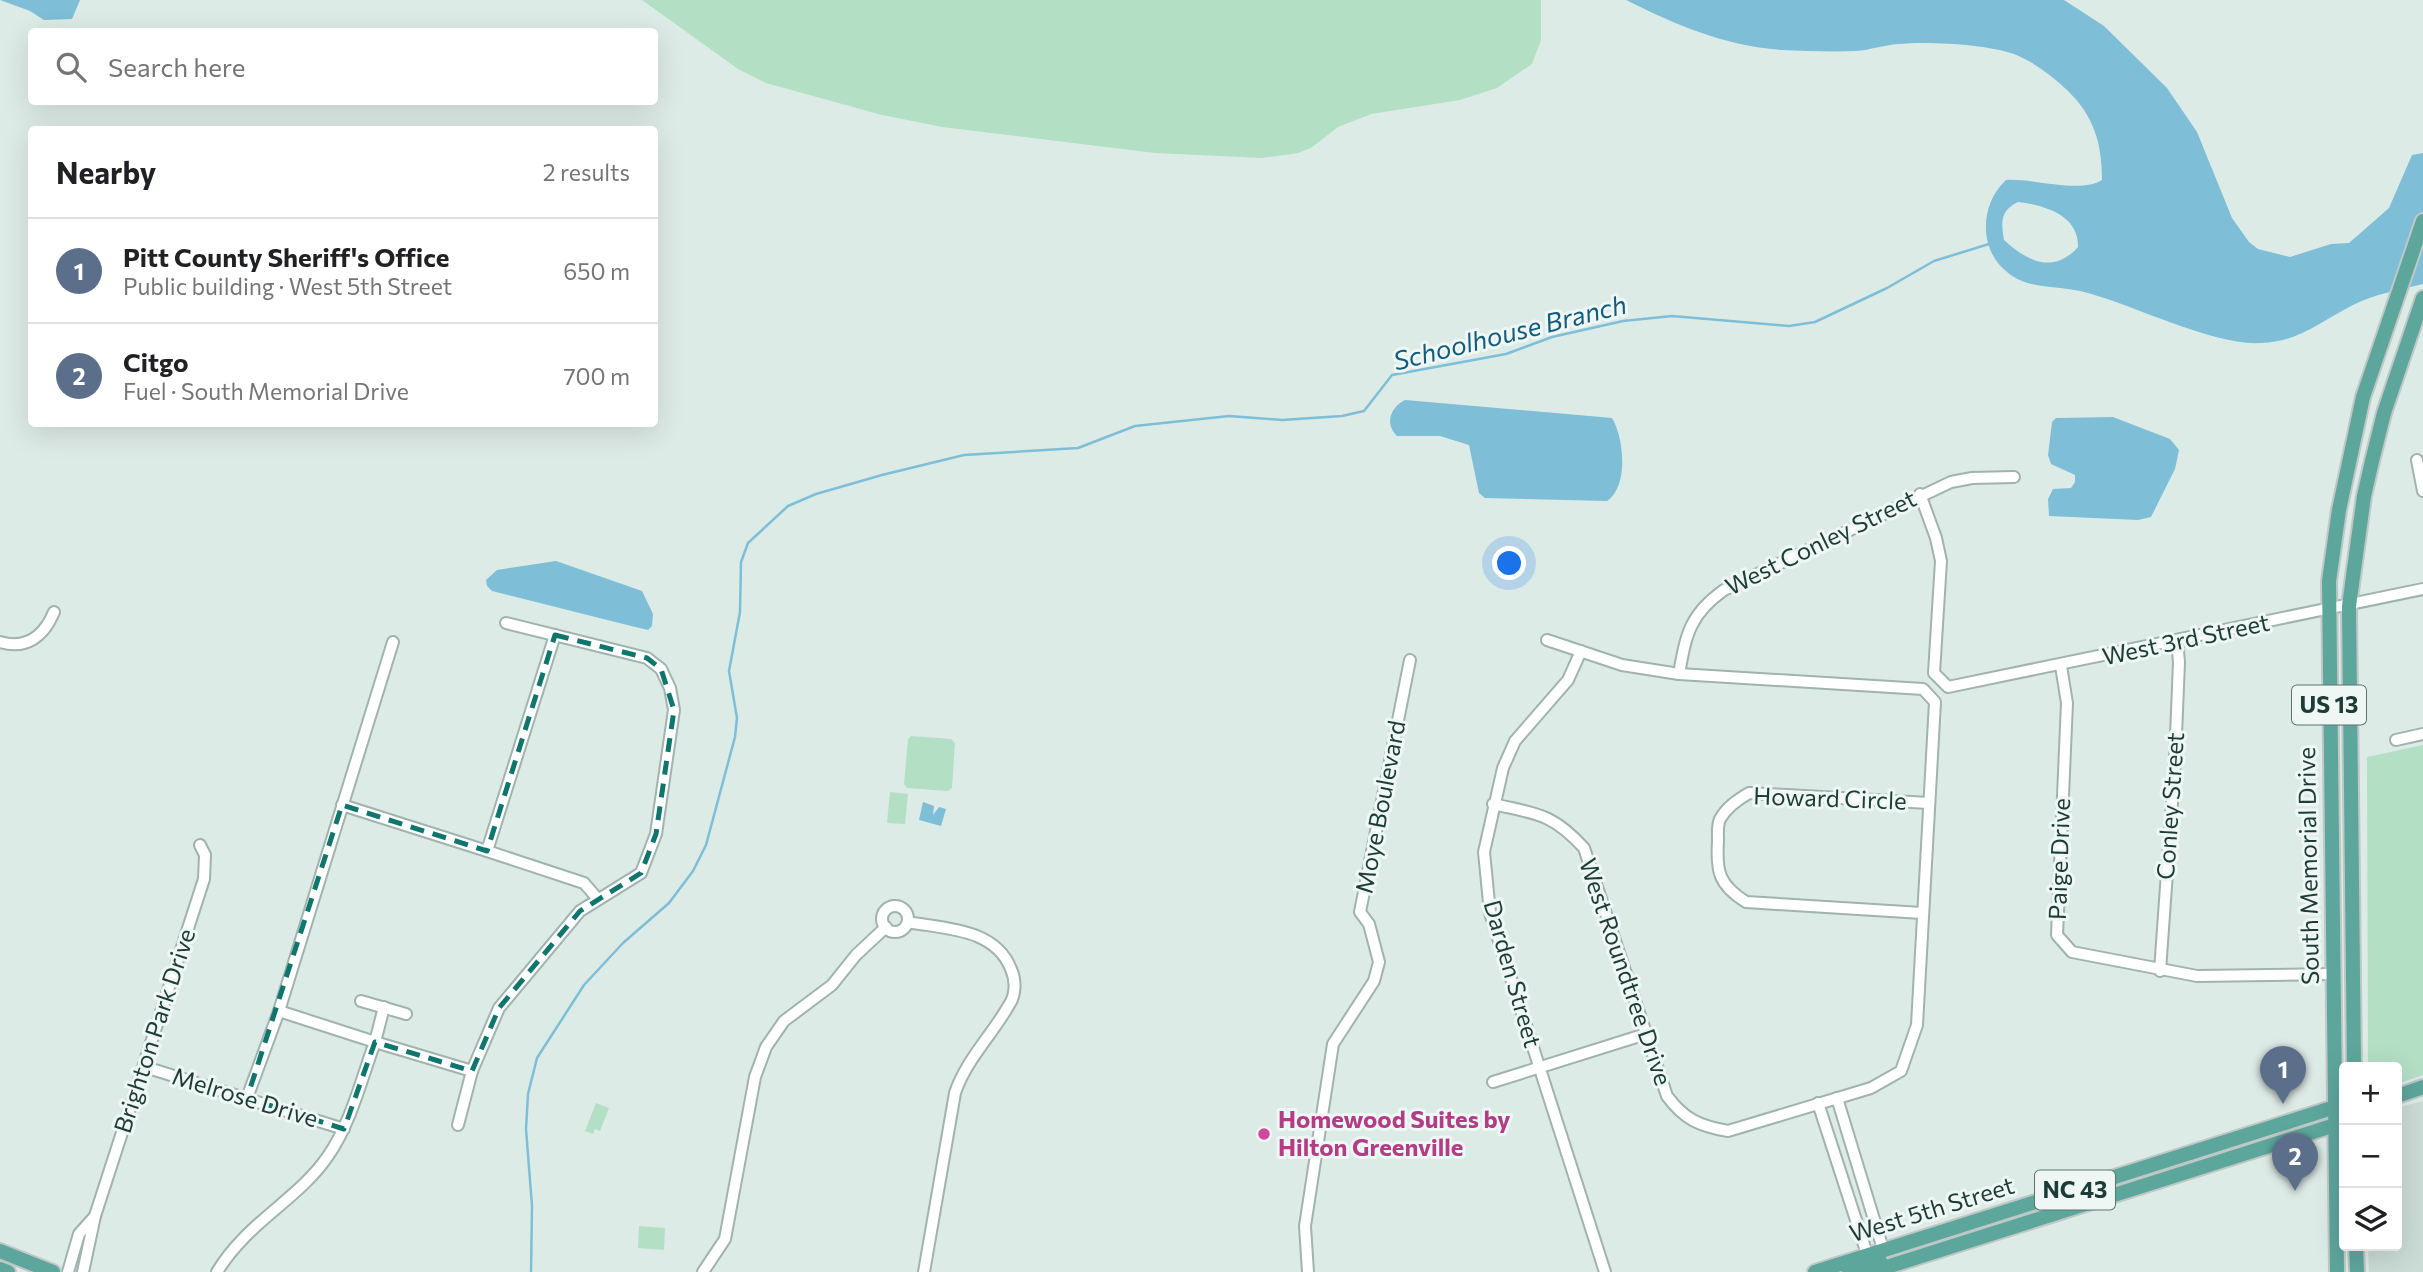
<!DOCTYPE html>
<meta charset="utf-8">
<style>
:root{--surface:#fff;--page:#f6f6f6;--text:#202124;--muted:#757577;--line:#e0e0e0;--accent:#7c3aed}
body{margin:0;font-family:Commissioner,sans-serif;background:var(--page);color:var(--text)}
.controls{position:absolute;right:21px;bottom:21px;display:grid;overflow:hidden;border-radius:7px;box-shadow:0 7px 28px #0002}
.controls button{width:63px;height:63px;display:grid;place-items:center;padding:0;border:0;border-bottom:2px solid var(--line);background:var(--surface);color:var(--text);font:35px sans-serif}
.you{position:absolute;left:1510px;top:564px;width:24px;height:24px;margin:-18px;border:5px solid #fff;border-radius:50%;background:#1a73e8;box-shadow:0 0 0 10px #1a73e833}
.badge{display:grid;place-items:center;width:46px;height:46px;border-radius:50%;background:var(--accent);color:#fff;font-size:23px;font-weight:700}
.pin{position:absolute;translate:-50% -58px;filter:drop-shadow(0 2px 4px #0008)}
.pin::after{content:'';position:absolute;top:37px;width:24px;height:21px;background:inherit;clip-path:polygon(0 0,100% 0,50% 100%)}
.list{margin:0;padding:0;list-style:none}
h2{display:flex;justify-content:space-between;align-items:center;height:91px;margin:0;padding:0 28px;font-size:30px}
h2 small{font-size:23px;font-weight:400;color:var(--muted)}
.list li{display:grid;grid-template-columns:46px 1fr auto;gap:21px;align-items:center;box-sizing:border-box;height:105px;padding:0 28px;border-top:2px solid var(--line)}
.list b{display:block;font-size:26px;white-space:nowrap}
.list p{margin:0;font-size:23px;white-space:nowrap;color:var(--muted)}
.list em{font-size:23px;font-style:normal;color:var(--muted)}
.icon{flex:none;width:38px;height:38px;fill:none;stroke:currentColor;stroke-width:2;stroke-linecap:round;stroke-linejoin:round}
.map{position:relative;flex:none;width:2423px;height:1272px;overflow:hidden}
.search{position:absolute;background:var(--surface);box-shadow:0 7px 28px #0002;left:28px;top:28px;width:630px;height:77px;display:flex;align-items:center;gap:18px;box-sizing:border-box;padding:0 24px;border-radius:7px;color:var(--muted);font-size:26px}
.panel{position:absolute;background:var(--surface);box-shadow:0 7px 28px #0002;left:28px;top:126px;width:630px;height:301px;border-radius:7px}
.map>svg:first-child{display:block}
.built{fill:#cbdbd6}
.green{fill:#b3dfc5}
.water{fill:#7ebed7;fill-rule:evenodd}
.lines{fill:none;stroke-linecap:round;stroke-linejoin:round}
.stream{stroke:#7ebed7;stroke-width:2.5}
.minor-casing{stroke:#a0b3af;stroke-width:14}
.major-casing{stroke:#c0c8c7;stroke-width:18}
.minor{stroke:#fff;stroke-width:10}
.major{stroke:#5da69c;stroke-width:14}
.marked{fill:none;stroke:#0f766e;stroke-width:5;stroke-dasharray:14 9;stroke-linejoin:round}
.hotel-dot{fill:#d1479c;stroke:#eef7f4;stroke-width:2.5}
.labels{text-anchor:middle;stroke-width:6;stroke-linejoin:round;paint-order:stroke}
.shield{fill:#eef7f4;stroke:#5c7470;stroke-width:2}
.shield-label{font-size:23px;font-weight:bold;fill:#1d3c38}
.street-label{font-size:24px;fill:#1d3c38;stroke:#eef7f4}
.hotel-label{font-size:24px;font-weight:bold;fill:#b23c85;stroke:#eef7f4;text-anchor:start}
.water-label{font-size:26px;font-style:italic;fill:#125d7e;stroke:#eef7f4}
</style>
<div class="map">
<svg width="2423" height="1272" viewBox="0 0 2423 1272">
<rect width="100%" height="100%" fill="#ddebe7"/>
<!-- built -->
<path class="built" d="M2423 1101V1272H2369L2368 1246H2397V1108Z"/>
<!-- green -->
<g class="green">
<path d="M642 0H1541V40L1532 64 1497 88 1460 100 1371 114 1338 127 1311 148 1298 153 1262 158 1155 153 942 127 882 115 766 83 738 69Z"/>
<path d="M911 736 951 739 955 743 952 788 948 791 907 788 904 784 908 739Z"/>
<path d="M2423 745V1075L2397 1084V1067H2368L2367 757Z"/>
<path d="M890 792 908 794 905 824 887 823Z"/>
<path d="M596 1103 609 1108 600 1131 595 1129 593 1134 585 1131Z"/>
<path d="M639 1226 665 1228 664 1250 638 1248Z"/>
</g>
<!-- water -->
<g class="water">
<path d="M0 0H80L72 19 44 20 30 11Z"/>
<path d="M1626 0H2064L2104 26 2167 88 2197 132 2232 218 2249 242 2258 249 2290 257 2331 244 2349 243 2389 208 2412 155 2423 153V284C2401 289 2372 295 2353 305 2321 321 2299 342 2261 343 2214 346 2136 306 2088 293 2062 285 2029 291 2007 272 1978 249 1980 204 2006 180 2034 178 2080 194 2102 180 2102 143 2094 116 2067 90 2051 75 2034 62 2014 54 1986 44 1928 41 1898 44 1884 45 1870 50 1856 51 1832 52 1806 51 1782 50 1725 46 1676 25 1626 0ZM2018 202C2044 205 2079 215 2078 247 2054 274 2028 262 2004 240 2001 222 2000 211 2018 202Z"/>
<path d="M1405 400 1612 418C1624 438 1629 486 1607 501L1485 498 1479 493 1469 445 1440 436H1397C1384 423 1391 407 1405 400Z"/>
<path d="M2113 417 2170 439 2179 450 2175 469 2151 517 2138 520 2049 516 2048 499 2053 489 2071 488 2075 482V475L2051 464 2048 455 2052 422 2056 418Z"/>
<path d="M556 561 642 591 653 614 652 626 648 630 631 626 492 591 487 586 486 580 497 570Z"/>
<path d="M923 802 934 806 933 815 939 807 946 809 941 826 919 820Z"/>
</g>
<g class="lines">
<!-- stream -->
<path class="stream" d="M531 1272 532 1206 526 1129 528 1094 537 1058 584 985 623 943 669 903 693 871 706 845 735 737 737 718 729 671 740 612 741 562 748 543 788 506 816 494 882 475 964 455 1078 448 1135 426 1229 416 1282 420 1342 416 1364 411 1392 375 1506 354 1552 337 1623 321 1672 316 1789 326 1815 322 1887 288 1934 261 1989 244"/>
<defs>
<g id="minor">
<path d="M2417 460 2423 491"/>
<path d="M1920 494 1936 538 1941 561 1934 673 1948 687 2423 589"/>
<path d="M555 635 487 851 584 883 597 898"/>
<path d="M0 642C27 650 44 636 54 612"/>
<path d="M1581 651 1568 680 1515 741 1503 768 1484 852 1490 913 1605 1272"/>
<path d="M2061 666 2067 703 2057 935 2072 952 2197 976 2333 974"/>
<path d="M1679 674C1686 634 1690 614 1724 590L1951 482 1972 478 2014 477"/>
<path d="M2396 740 2423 734"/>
<path d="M1493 804C1537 814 1552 813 1584 848L1667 1096C1684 1119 1699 1126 1728 1131L1871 1088 1901 1071 1917 1025 1935 702 1923 689 1679 674 1622 665 1547 640"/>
<path d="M342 805 487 851"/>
<circle cx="895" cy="919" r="13"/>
<path d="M1922 913 1746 902C1719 885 1716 872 1718 841 1718 834 1717 825 1720 819 1727 807 1737 800 1749 793L1929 803"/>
<path d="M908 922C945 929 995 928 1011 969 1016 980 1016 995 1009 1005 992 1035 966 1060 955 1093L924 1272"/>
<path d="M2160 971 2175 760 2179 662 2177 641"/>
<path d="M361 1001 406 1014"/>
<path d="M279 1011 393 642"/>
<path d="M145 1067 344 1129"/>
<path d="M472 1071 499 1008 580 911 641 873 656 834 674 710 670 688 661 669 647 658 506 623"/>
<path d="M1493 1082 1646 1034"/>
<path d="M247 1098 279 1011 375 1042 384 1007"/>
<path d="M1837 1098 1883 1249"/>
<path d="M1818 1103 1867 1254"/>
<path d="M68 1272 79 1234 95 1216"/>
<path d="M83 1272 95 1216 204 879 205 855 200 845"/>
<path d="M217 1272C248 1221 298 1200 328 1156 351 1123 361 1080 375 1042L472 1071 458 1125"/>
<path d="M703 1272 725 1239 755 1077 766 1047 784 1021 832 985 856 955 886 927"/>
<path d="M1308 1272 1305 1226 1333 1044 1374 981 1379 962 1369 924 1360 912 1410 660"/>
</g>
<g id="major">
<path d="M2354 1067 2349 606 2364 496 2372 461 2384 413 2423 298"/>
<path d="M2397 1096 2423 1087"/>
<path d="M2356 1246 2357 1272"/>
<path d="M0 1251 53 1272"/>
<path d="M0 1269 8 1272"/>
<path d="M1815 1272 2335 1107 2341 1108"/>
<path d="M1849 1272 1880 1261"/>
<path d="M1871 1272 2335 1125 2342 1119"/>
<path d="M2337 1272 2329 581 2339 510 2363 397 2423 221"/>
</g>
</defs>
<!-- minor casing -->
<use href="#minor" class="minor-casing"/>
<!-- major casing -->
<use href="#major" class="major-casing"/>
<!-- minor -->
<use href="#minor" class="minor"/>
<!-- major -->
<use href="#major" class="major"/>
</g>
<!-- marked area -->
<path class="marked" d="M555 635 647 658 661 669 674 710 656 834 641 873 580 911 499 1008 472 1071 375 1042 344 1129 247 1098 342 805 487 851Z"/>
<!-- markers -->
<circle class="hotel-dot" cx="1264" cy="1134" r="7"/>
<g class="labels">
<!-- shield labels -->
<g class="shield">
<rect x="2292" y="685.5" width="74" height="39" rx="5"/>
<rect x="2035" y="1170.5" width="80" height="39" rx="5"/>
</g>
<g class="shield-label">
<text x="2329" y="713">US 13</text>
<text x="2075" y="1198">NC 43</text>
</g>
<!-- street labels -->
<g class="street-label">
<text transform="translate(1821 543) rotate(-26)" y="8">West Conley Street</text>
<text transform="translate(2186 640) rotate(-12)" y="8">West 3rd Street</text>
<text transform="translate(1830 799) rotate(2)" y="8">Howard Circle</text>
<text transform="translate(2171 806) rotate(-86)" y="8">Conley Street</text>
<text transform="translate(1381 807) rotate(-79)" y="8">Moye Boulevard</text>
<text transform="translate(2060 859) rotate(-88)" y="8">Paige Drive</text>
<text transform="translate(2309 866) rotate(-91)" y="8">South Memorial Drive</text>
<text transform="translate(1625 972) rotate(71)" y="8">West Roundtree Drive</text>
<text transform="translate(1512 974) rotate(74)" y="8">Darden Street</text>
<text transform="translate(155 1031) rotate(-72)" y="8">Brighton Park Drive</text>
<text transform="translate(245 1098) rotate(17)" y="8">Melrose Drive</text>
<text transform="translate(1932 1210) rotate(-17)" y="8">West 5th Street</text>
</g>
<!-- hotel labels -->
<g class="hotel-label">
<text x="1278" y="1128">Homewood Suites by<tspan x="1278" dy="28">Hilton Greenville</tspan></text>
</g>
<!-- water labels -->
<g class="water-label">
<text transform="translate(1510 333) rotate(-14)" y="9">Schoolhouse Branch</text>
</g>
</g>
</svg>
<div class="controls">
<button>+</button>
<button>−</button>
<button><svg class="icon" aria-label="layers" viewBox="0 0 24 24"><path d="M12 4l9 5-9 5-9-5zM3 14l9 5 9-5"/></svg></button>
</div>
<div class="you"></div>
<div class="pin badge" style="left:2283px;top:1104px;background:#5c6f8a">1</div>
<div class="pin badge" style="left:2295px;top:1191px;background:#5c6f8a">2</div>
<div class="search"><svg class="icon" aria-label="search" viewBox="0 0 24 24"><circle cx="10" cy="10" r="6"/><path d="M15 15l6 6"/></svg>Search here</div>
<section class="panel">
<h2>Nearby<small>2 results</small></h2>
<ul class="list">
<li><span class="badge" style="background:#5c6f8a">1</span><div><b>Pitt County Sheriff's Office</b><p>Public building · West 5th Street</p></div><em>650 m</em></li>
<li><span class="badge" style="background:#5c6f8a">2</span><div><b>Citgo</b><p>Fuel · South Memorial Drive</p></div><em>700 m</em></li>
</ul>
</section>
</div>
